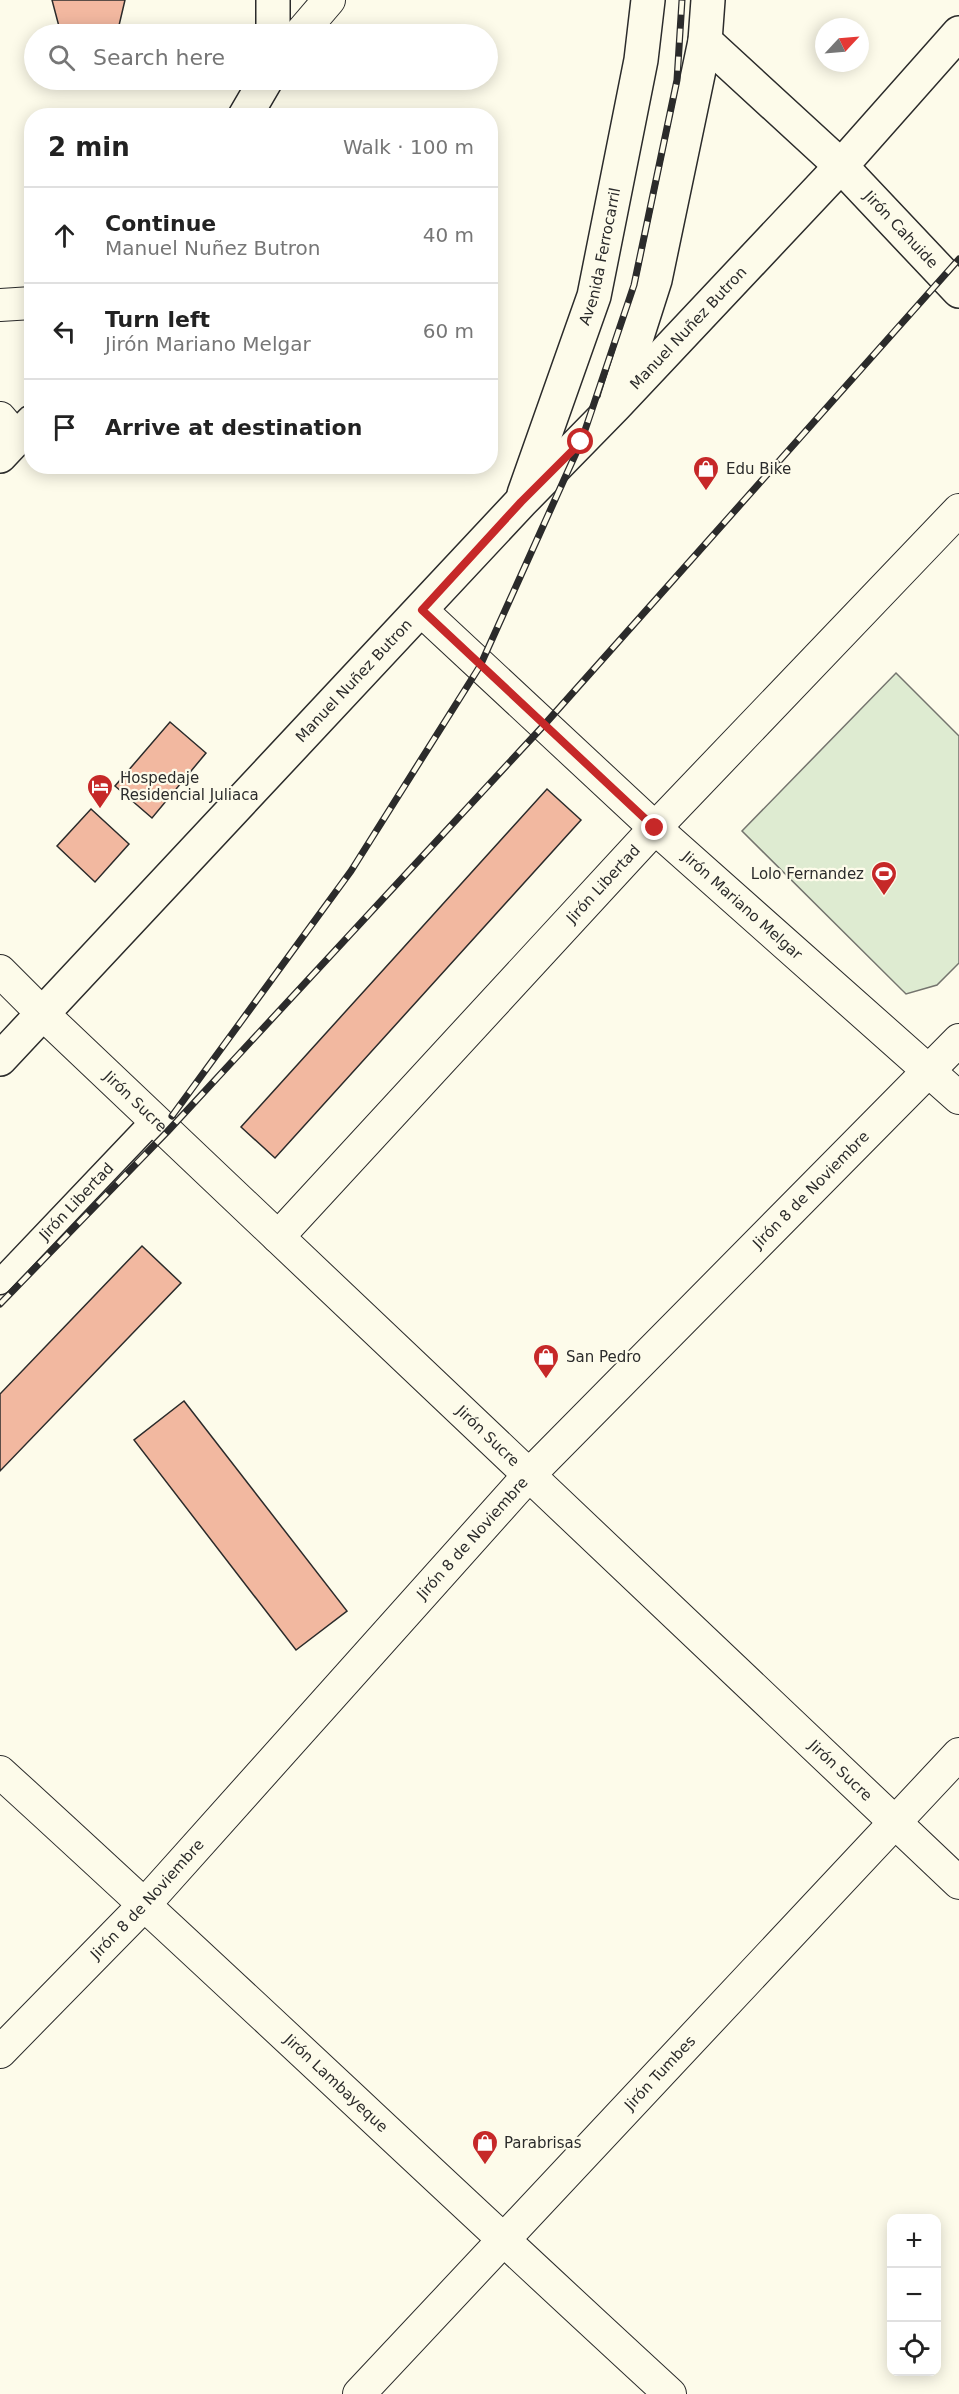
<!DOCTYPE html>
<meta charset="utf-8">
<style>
:root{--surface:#fff;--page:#f2f2f2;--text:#222;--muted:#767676;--line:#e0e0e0}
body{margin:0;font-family:"DejaVu Sans",sans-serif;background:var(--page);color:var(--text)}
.controls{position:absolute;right:18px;bottom:18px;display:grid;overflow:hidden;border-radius:12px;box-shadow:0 3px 15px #0003}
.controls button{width:54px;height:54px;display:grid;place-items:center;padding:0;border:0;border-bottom:2px solid var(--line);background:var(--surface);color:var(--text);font:30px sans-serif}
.compass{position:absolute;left:815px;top:18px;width:54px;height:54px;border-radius:50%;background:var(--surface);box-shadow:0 3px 15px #0003;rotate:64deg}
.stop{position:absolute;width:18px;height:18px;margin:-14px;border:4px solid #c62828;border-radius:50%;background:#fff}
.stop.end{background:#c62828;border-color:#fff;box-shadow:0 2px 6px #0008}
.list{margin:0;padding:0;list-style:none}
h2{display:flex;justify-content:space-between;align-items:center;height:78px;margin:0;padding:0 24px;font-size:26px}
h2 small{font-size:20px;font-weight:400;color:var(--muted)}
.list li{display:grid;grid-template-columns:39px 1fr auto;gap:18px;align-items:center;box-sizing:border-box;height:96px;padding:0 24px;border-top:2px solid var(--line)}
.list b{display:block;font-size:22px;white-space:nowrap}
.list p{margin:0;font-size:20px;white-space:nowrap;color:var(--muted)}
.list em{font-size:20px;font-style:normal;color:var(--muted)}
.icon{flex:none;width:33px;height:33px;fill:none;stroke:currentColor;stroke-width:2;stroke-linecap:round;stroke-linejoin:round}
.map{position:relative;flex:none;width:959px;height:2394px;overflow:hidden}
.search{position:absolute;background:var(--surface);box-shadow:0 3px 15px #0003;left:24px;top:24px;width:474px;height:66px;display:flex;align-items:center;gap:15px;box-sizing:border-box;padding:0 21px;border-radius:33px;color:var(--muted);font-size:22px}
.panel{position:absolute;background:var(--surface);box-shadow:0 3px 15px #0003;left:24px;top:108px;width:474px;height:366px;border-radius:24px}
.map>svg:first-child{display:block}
.green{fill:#deebd1;stroke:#74746e;stroke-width:1.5}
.building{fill:#f2b8a0;stroke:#2b2b2b;stroke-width:1.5}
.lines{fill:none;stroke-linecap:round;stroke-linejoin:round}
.pedestrian-casing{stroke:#2b2b2b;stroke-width:27}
.minor-casing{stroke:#2b2b2b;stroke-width:34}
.tertiary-casing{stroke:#2b2b2b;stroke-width:36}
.primary-casing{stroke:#2b2b2b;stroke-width:36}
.pedestrian{stroke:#fdfbea;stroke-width:24}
.minor{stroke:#fdfbea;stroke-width:32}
.tertiary{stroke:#fdfbea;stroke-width:33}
.primary{stroke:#fdfbea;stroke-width:33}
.rail-casing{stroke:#2b2b2b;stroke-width:7}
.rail{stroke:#fdfbea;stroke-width:4.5;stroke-dasharray:14;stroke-linecap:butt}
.route{stroke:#c62828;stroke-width:8}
.labels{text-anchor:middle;stroke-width:4.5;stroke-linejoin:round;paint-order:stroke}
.street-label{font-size:15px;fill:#2b2b2b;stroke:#fdfbea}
.poi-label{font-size:15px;fill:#2b2b2b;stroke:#fdfbea;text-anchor:start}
</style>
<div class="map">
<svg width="959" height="2394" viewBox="0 0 959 2394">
<rect width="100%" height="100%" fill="#fdfbea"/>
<!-- green -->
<path class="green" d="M896 673 959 736V963L937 985 906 994 742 831Z"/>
<!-- building -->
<g class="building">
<path d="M52 0H125L117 34H61Z"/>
<path d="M170 722 206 753 152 818 115 786Z"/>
<path d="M547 789 581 820 275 1158 241 1127Z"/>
<path d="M91 809 129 844 95 882 57 846Z"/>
<path d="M142 1246 181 1283 0 1471V1394Z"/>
<path d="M184 1401 347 1611 296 1650 134 1440Z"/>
</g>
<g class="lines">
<defs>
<g id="pedestrian">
<path id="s1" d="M0 1282 154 1120"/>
</g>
<g id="minor">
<path d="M300 34 329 0"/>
<path d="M0 305 32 303"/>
<path d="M0 418 17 438"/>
<path id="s2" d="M422 611 655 828 959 1098"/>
<path id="s3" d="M0 971 43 1014 959 1883"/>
<path id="s4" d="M278 1237 655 828 959 510"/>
<path id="s5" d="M0 1772C225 1977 446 2188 670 2394"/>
<path id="s6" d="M0 2052 145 1904 529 1475 959 1040"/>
<path id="s7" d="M359 2394 959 1754"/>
</g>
<g id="tertiary">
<path id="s8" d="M705 41 841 166 959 291"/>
</g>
<g id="primary">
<path d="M273 0V34"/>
<path d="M245 116 266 80"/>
<path d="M617 399 655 280 705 41 708 0"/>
<path d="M0 456 32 422"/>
<path id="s9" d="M524 494 594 296 641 60 648 0"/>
<path id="s10" d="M0 1059 521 502 615 406 841 166 959 33"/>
</g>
</defs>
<!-- pedestrian casing -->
<use href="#pedestrian" class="pedestrian-casing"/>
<!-- minor casing -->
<use href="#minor" class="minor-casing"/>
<!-- tertiary casing -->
<use href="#tertiary" class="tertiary-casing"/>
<!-- primary casing -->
<use href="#primary" class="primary-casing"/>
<!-- pedestrian -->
<use href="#pedestrian" class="pedestrian"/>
<!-- minor -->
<use href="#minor" class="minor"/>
<!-- tertiary -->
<use href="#tertiary" class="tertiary"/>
<!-- primary -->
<use href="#primary" class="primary"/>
<defs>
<g id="rail">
<path d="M172 1116 351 871 480 666 581 442 634 285 677 80 682 0"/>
<path d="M0 1304 167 1132 545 724 959 259"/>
</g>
</defs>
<!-- rail casing -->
<use href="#rail" class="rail-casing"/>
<!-- rail -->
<use href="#rail" class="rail"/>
</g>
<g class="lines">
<!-- route -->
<path class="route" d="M581 442 521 502 422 610 655 828"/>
</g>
<!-- icons -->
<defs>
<symbol id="shop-pin" viewBox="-11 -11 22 30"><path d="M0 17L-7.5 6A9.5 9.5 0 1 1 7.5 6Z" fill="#c62828" stroke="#fdfbea"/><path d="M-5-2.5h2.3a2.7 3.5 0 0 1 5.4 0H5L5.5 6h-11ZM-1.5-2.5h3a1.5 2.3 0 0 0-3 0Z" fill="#fff"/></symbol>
<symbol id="hotel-pin" viewBox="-11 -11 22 30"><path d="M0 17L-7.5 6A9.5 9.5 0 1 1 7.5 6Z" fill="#c62828" stroke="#fdfbea"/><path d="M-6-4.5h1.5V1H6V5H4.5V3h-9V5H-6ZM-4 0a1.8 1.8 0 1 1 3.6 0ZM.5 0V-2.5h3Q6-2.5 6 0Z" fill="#fff"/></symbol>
<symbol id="stadium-pin" viewBox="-11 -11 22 30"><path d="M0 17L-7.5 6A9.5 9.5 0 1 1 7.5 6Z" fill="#c62828" stroke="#fdfbea"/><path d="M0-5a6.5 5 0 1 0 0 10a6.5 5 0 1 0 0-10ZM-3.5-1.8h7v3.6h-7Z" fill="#fff"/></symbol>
</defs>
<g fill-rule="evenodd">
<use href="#shop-pin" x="691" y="454" width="30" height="40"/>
<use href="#hotel-pin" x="85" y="772" width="30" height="40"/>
<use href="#stadium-pin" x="869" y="859" width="30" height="40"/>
<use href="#shop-pin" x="531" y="1342" width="30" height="40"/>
<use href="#shop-pin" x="470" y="2128" width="30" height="40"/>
</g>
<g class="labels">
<!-- street labels -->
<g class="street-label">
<text dy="5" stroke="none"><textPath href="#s8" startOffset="272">Jirón Cahuide</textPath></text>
<text dy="5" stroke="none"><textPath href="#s9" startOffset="250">Avenida Ferrocarril</textPath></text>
<text dy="5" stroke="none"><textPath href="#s10" startOffset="1004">Manuel Nuñez Butron</textPath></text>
<text dy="5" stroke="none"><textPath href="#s10" startOffset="518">Manuel Nuñez Butron</textPath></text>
<text dy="5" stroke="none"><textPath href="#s4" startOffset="480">Jirón Libertad</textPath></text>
<text dy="5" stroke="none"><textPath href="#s2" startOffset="435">Jirón Mariano Melgar</textPath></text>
<text dy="5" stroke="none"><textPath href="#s3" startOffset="188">Jirón Sucre</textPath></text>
<text dy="5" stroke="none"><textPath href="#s6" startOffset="1184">Jirón 8 de Noviembre</textPath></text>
<text dy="5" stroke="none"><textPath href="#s1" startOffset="111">Jirón Libertad</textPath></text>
<text dy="5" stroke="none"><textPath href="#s3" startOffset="674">Jirón Sucre</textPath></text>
<text dy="5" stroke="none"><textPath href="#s6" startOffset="698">Jirón 8 de Noviembre</textPath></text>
<text dy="5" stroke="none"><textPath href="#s3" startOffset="1160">Jirón Sucre</textPath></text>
<text dy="5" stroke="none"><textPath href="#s6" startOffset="212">Jirón 8 de Noviembre</textPath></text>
<text dy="5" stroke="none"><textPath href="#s7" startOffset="440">Jirón Tumbes</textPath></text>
<text dy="5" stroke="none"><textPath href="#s5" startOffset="458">Jirón Lambayeque</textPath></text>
</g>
<!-- poi labels -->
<g class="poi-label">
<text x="726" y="474">Edu Bike</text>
<text x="120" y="783">Hospedaje<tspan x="120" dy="17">Residencial Juliaca</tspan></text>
<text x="864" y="879" text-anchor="end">Lolo Fernandez</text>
<text x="566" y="1362">San Pedro</text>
<text x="504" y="2148">Parabrisas</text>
</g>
</g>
</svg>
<div class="controls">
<button>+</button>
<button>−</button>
<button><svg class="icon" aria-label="locate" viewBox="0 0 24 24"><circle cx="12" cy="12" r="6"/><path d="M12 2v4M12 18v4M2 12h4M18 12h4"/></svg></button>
</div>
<svg class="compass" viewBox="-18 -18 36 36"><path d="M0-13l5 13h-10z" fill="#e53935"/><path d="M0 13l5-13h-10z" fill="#767676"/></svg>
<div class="stop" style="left:581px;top:442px"></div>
<div class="stop end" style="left:655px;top:828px"></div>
<div class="search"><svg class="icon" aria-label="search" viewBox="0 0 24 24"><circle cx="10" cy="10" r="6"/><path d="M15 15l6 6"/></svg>Search here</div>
<section class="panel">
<h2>2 min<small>Walk · 100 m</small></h2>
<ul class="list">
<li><svg class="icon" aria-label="ahead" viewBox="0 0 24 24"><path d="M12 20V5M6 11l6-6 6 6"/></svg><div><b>Continue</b><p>Manuel Nuñez Butron</p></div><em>40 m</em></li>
<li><svg class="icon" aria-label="left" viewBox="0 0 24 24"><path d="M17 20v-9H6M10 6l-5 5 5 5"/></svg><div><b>Turn left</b><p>Jirón Mariano Melgar</p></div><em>60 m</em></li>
<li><svg class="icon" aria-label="arrive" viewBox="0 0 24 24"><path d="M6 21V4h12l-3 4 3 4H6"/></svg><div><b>Arrive at destination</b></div></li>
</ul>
</section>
</div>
